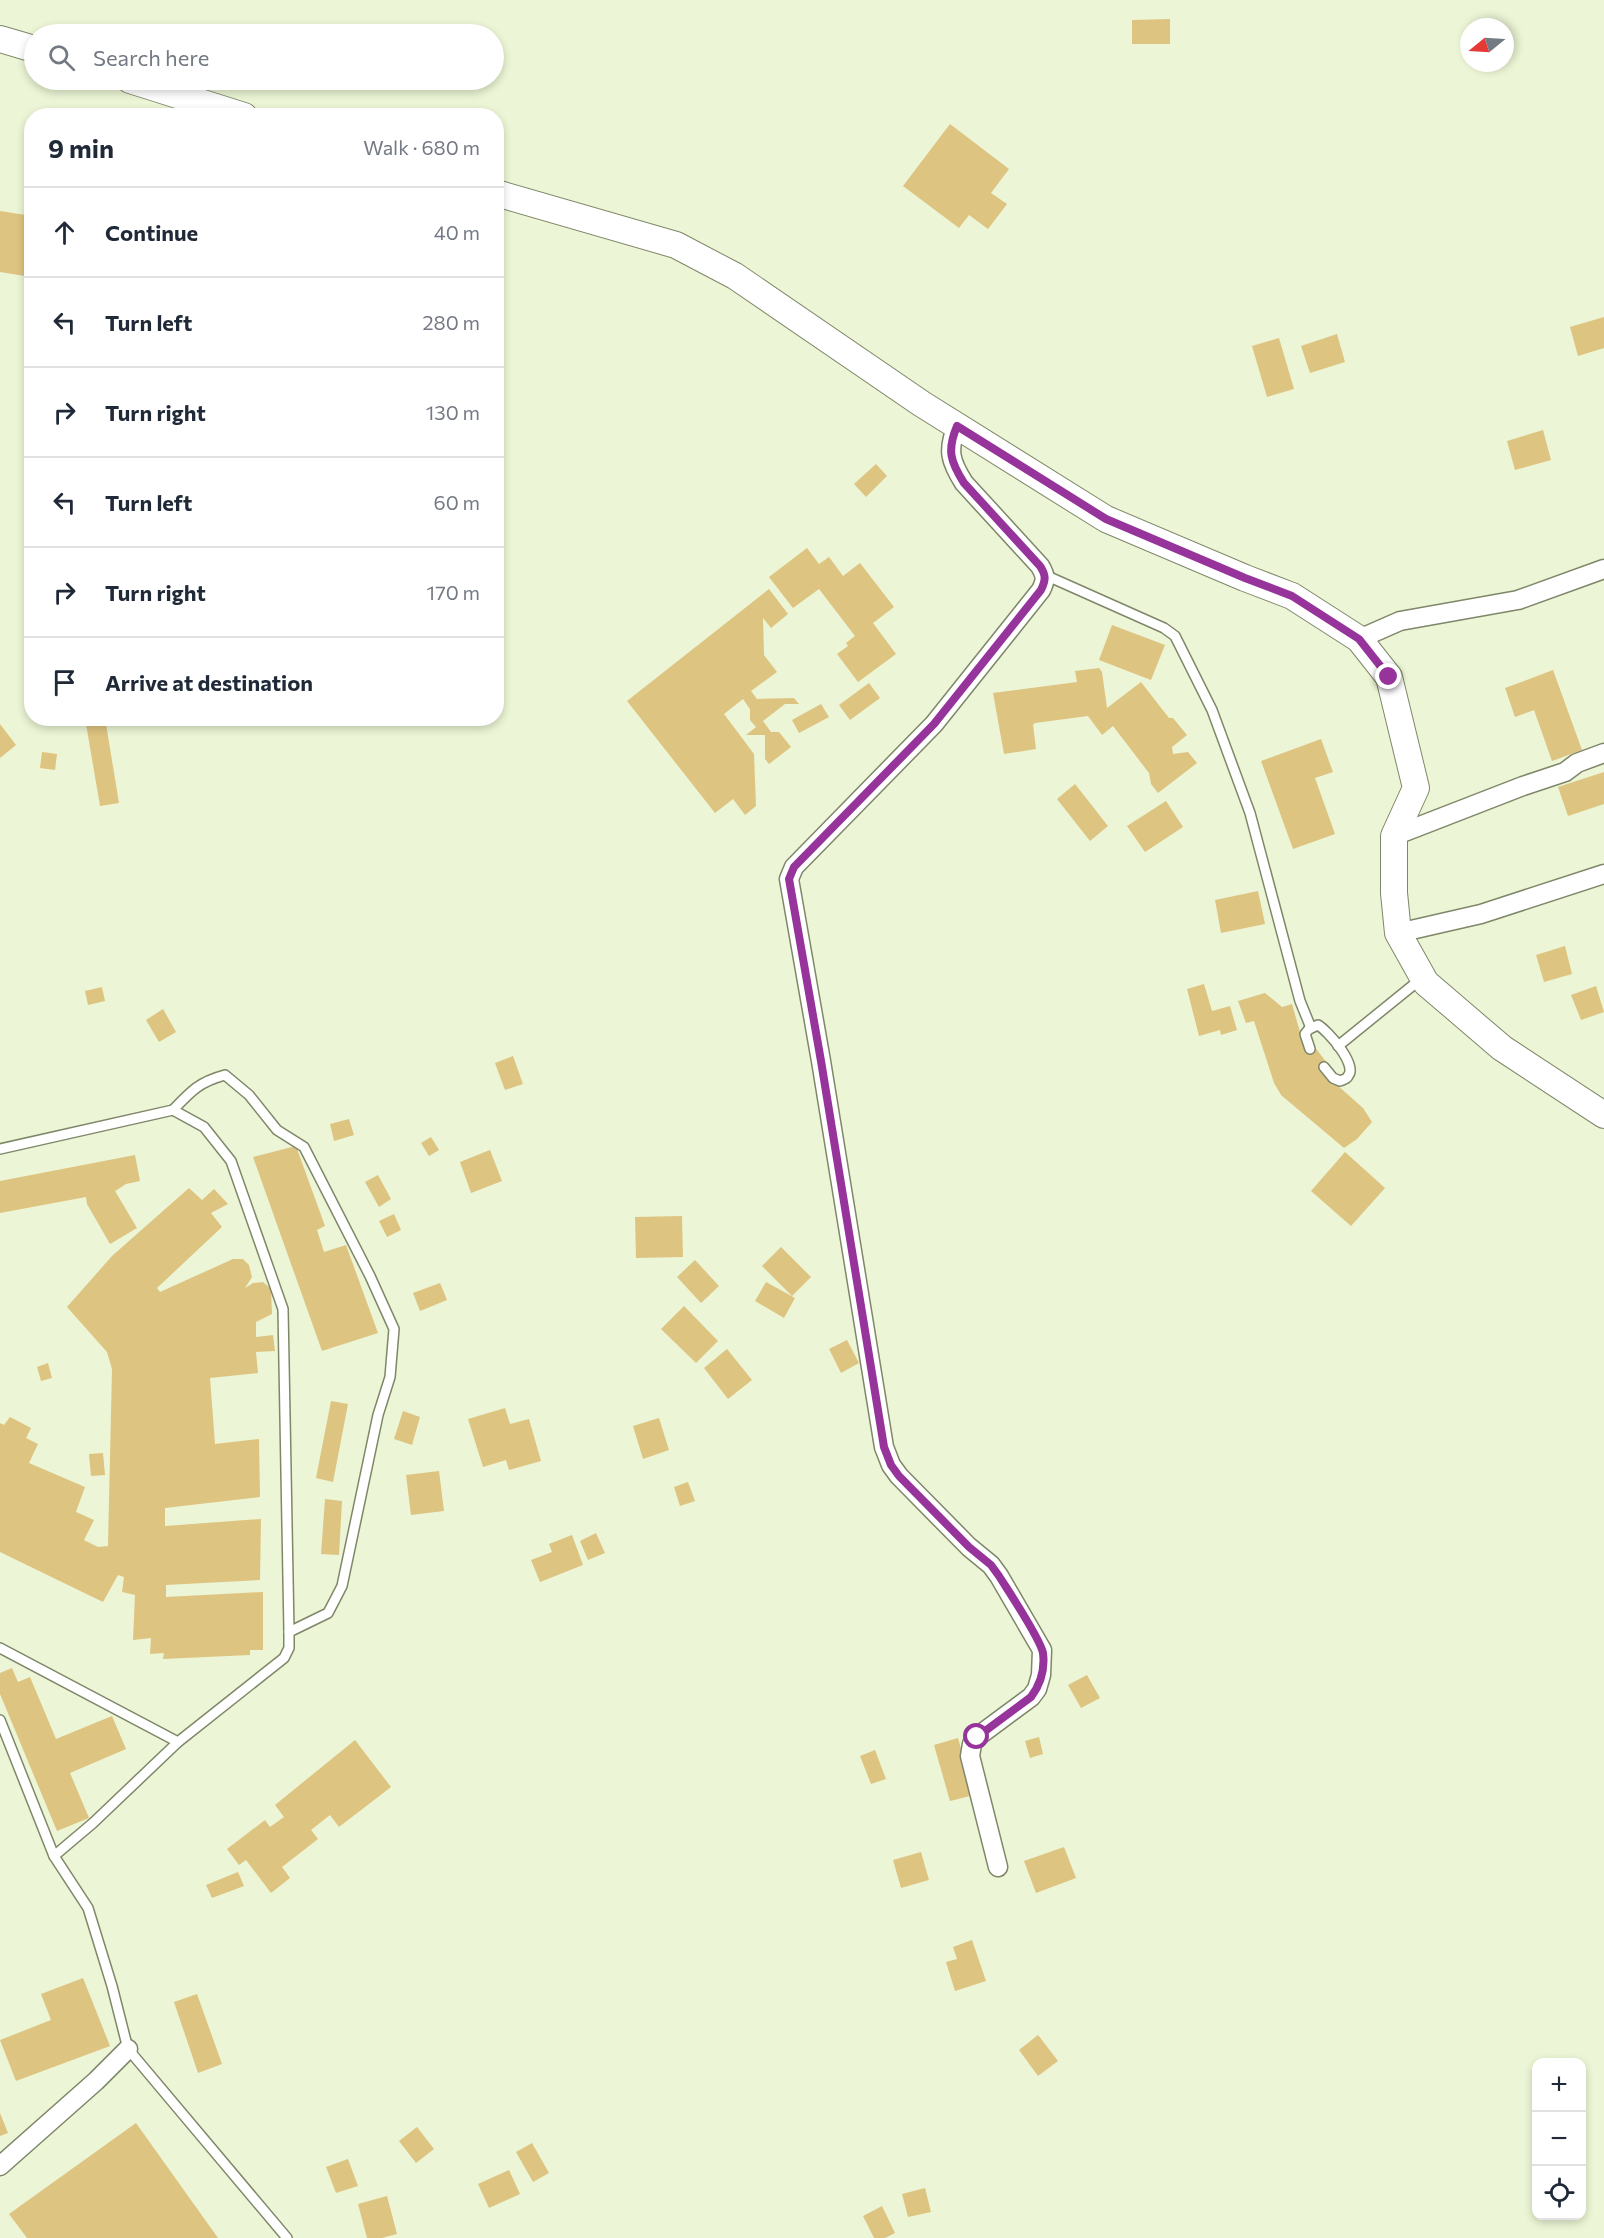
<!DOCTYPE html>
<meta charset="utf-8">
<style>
:root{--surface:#fff;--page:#f6f6f7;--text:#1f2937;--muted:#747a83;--line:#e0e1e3}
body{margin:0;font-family:Commissioner,sans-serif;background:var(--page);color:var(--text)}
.controls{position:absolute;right:18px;bottom:18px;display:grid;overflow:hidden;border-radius:12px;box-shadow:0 3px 9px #0003}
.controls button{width:54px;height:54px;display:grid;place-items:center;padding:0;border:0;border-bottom:2px solid var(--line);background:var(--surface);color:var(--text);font:30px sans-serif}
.compass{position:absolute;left:1460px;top:18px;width:54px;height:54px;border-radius:50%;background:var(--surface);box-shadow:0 3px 9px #0003;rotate:252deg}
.stop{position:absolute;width:18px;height:18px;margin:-14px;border:4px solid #96349b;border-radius:50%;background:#fff}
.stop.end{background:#96349b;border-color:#fff;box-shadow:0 2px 6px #0008}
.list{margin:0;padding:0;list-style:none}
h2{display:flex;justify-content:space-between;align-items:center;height:78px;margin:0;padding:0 24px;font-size:26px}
h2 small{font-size:20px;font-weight:400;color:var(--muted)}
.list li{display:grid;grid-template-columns:39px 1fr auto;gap:18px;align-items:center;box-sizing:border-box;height:90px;padding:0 24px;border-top:2px solid var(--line)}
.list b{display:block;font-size:22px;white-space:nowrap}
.list em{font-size:20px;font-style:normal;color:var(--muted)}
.icon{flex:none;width:33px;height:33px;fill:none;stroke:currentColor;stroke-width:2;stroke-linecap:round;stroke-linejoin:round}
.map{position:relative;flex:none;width:1604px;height:2238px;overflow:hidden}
.search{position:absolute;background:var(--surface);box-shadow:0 3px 9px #0003;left:24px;top:24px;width:480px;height:66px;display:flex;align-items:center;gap:15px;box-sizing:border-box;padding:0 21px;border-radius:33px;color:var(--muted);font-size:22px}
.panel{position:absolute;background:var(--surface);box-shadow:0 3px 9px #0003;left:24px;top:108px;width:480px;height:618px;border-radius:24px}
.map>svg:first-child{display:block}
.building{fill:#dec481}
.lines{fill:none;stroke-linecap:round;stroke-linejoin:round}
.service-casing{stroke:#7f8769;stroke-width:12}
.minor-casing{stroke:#7f8769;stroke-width:21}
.secondary-casing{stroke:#7f8769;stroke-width:28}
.service{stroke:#fff;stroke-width:9}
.minor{stroke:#fff;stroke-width:18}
.secondary{stroke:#fff;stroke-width:26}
.route{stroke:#96349b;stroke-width:8}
</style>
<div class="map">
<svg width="1604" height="2238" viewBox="0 0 1604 2238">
<rect width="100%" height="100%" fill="#ecf5d5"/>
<!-- building -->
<g class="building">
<path d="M1170 19V44H1132V20Z"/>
<path d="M950 124 1009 169 991 193 1007 204 988 229 969 215 959 228 903 186Z"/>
<path d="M0 211 32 216 31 277 0 272Z"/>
<path d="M1604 317V348L1578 356 1570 327Z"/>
<path d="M1337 334 1345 362 1310 373 1301 346Z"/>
<path d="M1279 338 1294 389 1267 397 1252 346Z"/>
<path d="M1543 430 1551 460 1515 470 1507 441Z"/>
<path d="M876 464 887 476 866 497 854 484Z"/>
<path d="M807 548 819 564 829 557 843 576 860 563 894 607 873 623 896 654 858 682 837 654 848 646 846 643 855 636 819 589 793 608 769 577Z"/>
<path d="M769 589 788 614 771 628 763 618 764 655 777 672 751 691 757 699 794 698 799 704H785L763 721 771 732H779L791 747 769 764 765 759V735H746L756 727 750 720V709L743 699 724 714 754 754 756 806 745 815 733 799 715 813 627 701Z"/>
<path d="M1112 625 1165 645 1151 680 1099 660Z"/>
<path d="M1099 668 1102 672 1107 708 1141 682 1169 718H1173L1187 735 1172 747 1173 754 1188 752 1197 763 1158 793 1151 784 1149 773 1113 726 1102 735 1088 716 1035 723 1033 725 1036 749 1004 754 993 693 1077 682 1075 671Z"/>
<path d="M1553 670 1582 750 1552 761 1534 710 1515 717 1505 688Z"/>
<path d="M869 683 880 698 850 720 839 705Z"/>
<path d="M821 704 829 717 799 733 792 720Z"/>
<path d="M85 718H105L119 803 100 806Z"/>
<path d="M0 724 16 745 0 758Z"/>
<path d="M1321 739 1333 772 1315 778 1335 834 1293 849 1261 761Z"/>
<path d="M42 752 57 754 55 770 40 768Z"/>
<path d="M1604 772V804L1568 816 1558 787Z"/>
<path d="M1075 784 1108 826 1090 841 1057 799Z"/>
<path d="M1166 801 1183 827 1145 852 1127 826Z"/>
<path d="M1258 891 1265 924 1221 933 1215 900Z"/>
<path d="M1565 946 1572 974 1544 982 1536 955Z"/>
<path d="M1204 984 1212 1011 1230 1006 1237 1030 1221 1035 1220 1030 1199 1036 1187 989Z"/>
<path d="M1596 986 1604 1012 1581 1020 1571 995Z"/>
<path d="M102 987 105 1001 88 1005 85 991Z"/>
<path d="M1265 993 1282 1007 1292 1004 1306 1053 1314 1046 1327 1063 1320 1070 1363 1108 1372 1122 1357 1139 1344 1148 1281 1095 1274 1083 1254 1021 1246 1023 1238 1001Z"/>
<path d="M163 1009 176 1032 159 1042 146 1020Z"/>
<path d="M513 1056 523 1084 505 1090 495 1063Z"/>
<path d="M349 1119 354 1135 334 1141 330 1124Z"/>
<path d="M431 1137 439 1150 429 1156 421 1143Z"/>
<path d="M296 1146 325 1226 317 1230 324 1252 346 1245 378 1333 322 1351 253 1157Z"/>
<path d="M490 1150 502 1181 471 1193 460 1162Z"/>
<path d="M1345 1152 1385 1188 1351 1226 1311 1191Z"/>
<path d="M135 1155 140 1181 126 1184 115 1191 137 1228 110 1244 87 1204 86 1197 0 1213V1181Z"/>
<path d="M378 1175 391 1199 379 1207 365 1182Z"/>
<path d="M189 1188 202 1200 214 1189 228 1204 211 1213 222 1227 157 1288 160 1292 233 1259H243L249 1265 252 1277 245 1288 253 1283 263 1282 271 1289 272 1314 256 1322V1337L273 1335 275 1351 256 1352 258 1373 210 1378 215 1444 259 1439 260 1497 165 1508V1526L261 1519 260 1580 166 1585V1597L263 1592V1650H250V1655L163 1659 164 1653 150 1654 151 1638 133 1640 135 1595 122 1592 124 1577 118 1575 103 1602 0 1552V1423L4 1425 10 1417 31 1428 26 1438 38 1444 29 1463 85 1487 76 1512 94 1520 84 1540 98 1547 108 1546 112 1369 107 1352 67 1307 112 1256Z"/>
<path d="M394 1214 401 1230 387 1237 379 1221Z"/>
<path d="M682 1216 683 1257 636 1258 635 1217Z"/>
<path d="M781 1247 811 1277 792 1296 762 1266Z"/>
<path d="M695 1260 719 1286 701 1303 677 1277Z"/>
<path d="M766 1282 795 1298 784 1318 755 1301Z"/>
<path d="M440 1283 447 1300 420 1311 413 1293Z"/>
<path d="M684 1306 718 1341 696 1363 661 1329Z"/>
<path d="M847 1340 859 1363 841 1373 829 1349Z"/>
<path d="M727 1349 752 1380 728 1399 704 1368Z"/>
<path d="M48 1363 52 1378 41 1381 37 1367Z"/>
<path d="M331 1401 348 1404 333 1482 316 1478Z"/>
<path d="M505 1408 510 1424 529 1419 541 1461 509 1470 506 1460 483 1467 468 1419Z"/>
<path d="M403 1411 420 1417 412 1445 394 1439Z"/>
<path d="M659 1418 669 1450 643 1459 633 1426Z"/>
<path d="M103 1453 105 1475 91 1476 89 1454Z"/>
<path d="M439 1471 444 1511 411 1515 406 1475Z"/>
<path d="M688 1482 695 1501 680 1506 674 1487Z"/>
<path d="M325 1499 342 1501 339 1555 321 1554Z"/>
<path d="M596 1533 605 1553 588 1560 580 1541Z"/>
<path d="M572 1535 583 1565 540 1582 531 1560 552 1552 549 1544Z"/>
<path d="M12 1668 18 1682 30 1677 56 1739 112 1716 126 1749 70 1773 89 1818 57 1831 0 1694V1673Z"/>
<path d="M1087 1675 1100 1698 1081 1708 1068 1685Z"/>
<path d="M1039 1737 1043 1754 1030 1758 1025 1741Z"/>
<path d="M958 1738 974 1795 950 1801 934 1745Z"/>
<path d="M355 1740 391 1787 339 1827 330 1815 311 1830 318 1839 282 1867 290 1878 271 1893 246 1860 239 1865 227 1849 265 1820 270 1827 284 1817 275 1805Z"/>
<path d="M875 1750 886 1779 871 1784 860 1756Z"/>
<path d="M1064 1847 1076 1878 1036 1893 1024 1861Z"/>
<path d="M921 1852 929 1880 901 1888 893 1860Z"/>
<path d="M238 1872 244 1886 212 1898 206 1885Z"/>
<path d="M972 1940 986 1981 955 1991 946 1962 957 1959 953 1947Z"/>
<path d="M83 1978 110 2046 16 2081 0 2040 51 2020 41 1994Z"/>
<path d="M197 1994 222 2064 198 2073 174 2002Z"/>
<path d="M1038 2035 1058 2061 1038 2076 1019 2050Z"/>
<path d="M0 2113 8 2133 0 2136Z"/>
<path d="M136 2123 218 2238H27L9 2214Z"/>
<path d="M417 2127 434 2149 416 2163 399 2141Z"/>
<path d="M532 2143 549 2173 533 2182 516 2152Z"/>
<path d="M348 2159 358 2186 336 2193 326 2167Z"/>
<path d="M509 2170 520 2194 489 2208 478 2184Z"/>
<path d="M925 2188 931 2212 908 2217 902 2194Z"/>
<path d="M387 2196 397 2234 382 2238H367L358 2204Z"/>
<path d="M882 2206 895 2233 885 2238H874L863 2216Z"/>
</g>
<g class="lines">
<defs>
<g id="service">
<path d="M1045 575 1164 628 1175 636 1212 710 1250 813 1300 1001 1311 1028"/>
<path d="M1338 1046 1422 978"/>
<path d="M1310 1049 1305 1034 1309 1029 1318 1025C1328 1031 1358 1065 1348 1076 1347 1079 1342 1080 1340 1081L1333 1078 1324 1067"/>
<path d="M173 1110C191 1091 199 1082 225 1075L249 1095 277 1130 304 1147 370 1276 394 1329 390 1377 378 1415 342 1586 328 1613 289 1632"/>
<path d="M0 1149 173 1110 204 1127 231 1161 283 1309 289 1632V1648L284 1658 178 1742 93 1823 54 1856 0 1720"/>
<path d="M0 1648 178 1742"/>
<path d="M54 1856 88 1908 112 1986 128 2049 287 2238"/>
</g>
<g id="minor">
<path d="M957 426C947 450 950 461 964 483L1040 566C1046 576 1046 580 1041 590L934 724 794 867 789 879 821 1061 884 1447 891 1465 899 1476 969 1547 991 1565 999 1576 1042 1650 1041 1675 1037 1689 1031 1697 977 1737 972 1744 970 1756 998 1867"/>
<path d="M1359 639 1400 621 1518 600 1604 569"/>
<path d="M1394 836 1523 786 1565 772 1577 763 1604 753"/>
<path d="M1398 933 1481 914 1604 874"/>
<path d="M0 2166 96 2081 128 2049"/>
</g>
<g id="secondary">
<path d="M0 39 34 49"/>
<path d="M130 80 244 116"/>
<path d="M496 193 676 245 735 276 922 404 1106 519 1245 578 1292 596 1359 639 1389 677 1416 788 1394 836V893L1398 933 1426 983 1502 1048 1604 1115"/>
</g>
</defs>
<!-- service casing -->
<use href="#service" class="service-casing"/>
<!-- minor casing -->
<use href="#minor" class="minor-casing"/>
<!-- secondary casing -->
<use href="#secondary" class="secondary-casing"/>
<!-- service -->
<use href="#service" class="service"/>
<!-- minor -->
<use href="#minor" class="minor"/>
<!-- secondary -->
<use href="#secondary" class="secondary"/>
</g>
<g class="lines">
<!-- route -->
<path class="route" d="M977 1737 1031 1697C1040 1685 1045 1669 1043 1653 1040 1638 1009 1592 999 1576L991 1565 969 1547 899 1476 891 1465 884 1447 821 1061 789 879 794 867 934 724 1041 590C1046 580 1046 575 1040 566L964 483C950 461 947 450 957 426L1106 519 1245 578 1292 596 1359 639 1389 677"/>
</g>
</svg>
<div class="controls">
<button>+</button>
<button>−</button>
<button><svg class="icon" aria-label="locate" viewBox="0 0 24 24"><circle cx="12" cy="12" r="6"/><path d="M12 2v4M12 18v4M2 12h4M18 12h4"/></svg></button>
</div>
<svg class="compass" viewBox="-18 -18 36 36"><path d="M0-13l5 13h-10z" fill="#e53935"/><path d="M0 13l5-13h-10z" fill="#747a83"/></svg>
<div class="stop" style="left:977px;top:1737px"></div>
<div class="stop end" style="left:1389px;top:677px"></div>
<div class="search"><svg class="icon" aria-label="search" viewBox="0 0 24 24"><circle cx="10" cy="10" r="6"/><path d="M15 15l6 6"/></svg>Search here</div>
<section class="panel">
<h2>9 min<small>Walk · 680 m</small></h2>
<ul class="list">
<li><svg class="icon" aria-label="ahead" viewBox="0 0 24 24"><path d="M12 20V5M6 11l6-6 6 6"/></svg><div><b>Continue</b></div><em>40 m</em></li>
<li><svg class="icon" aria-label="left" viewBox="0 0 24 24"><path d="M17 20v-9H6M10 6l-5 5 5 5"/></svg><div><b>Turn left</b></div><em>280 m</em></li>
<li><svg class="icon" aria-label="right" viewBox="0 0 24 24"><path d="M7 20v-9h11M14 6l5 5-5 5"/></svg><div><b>Turn right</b></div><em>130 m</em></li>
<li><svg class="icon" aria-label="left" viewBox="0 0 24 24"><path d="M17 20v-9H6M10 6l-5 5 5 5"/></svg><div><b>Turn left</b></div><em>60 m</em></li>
<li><svg class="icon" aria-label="right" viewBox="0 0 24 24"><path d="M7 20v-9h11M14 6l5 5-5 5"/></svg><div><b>Turn right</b></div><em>170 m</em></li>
<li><svg class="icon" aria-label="arrive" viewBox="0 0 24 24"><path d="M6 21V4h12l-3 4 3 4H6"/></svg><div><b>Arrive at destination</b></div></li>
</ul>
</section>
</div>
